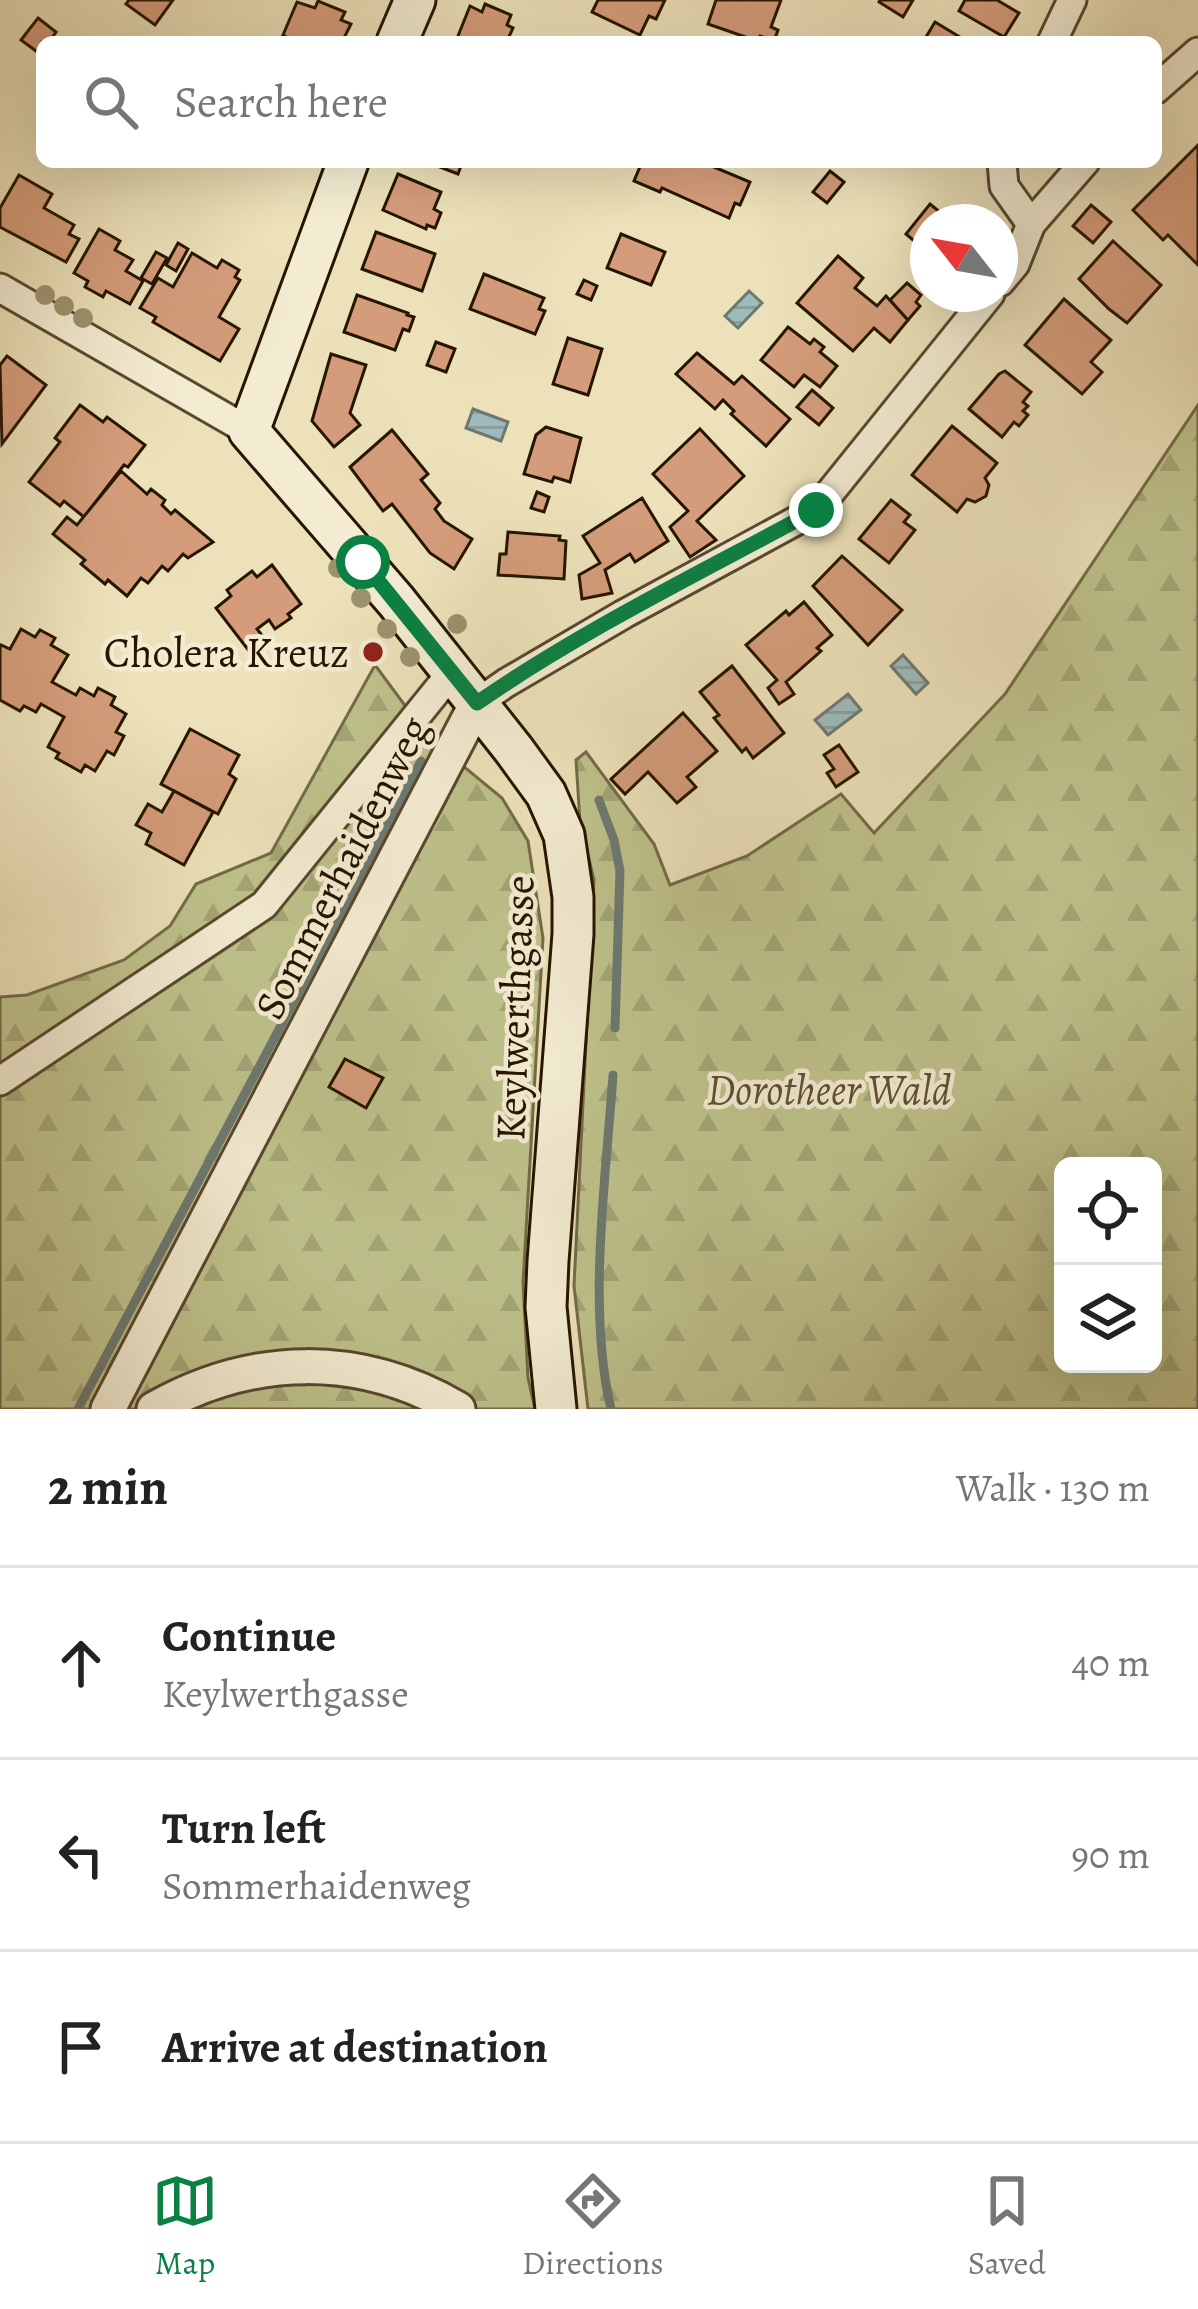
<!DOCTYPE html>
<meta charset="utf-8">
<style>
:root{--surface:#fff;--page:#f6f6f6;--text:#222;--muted:#767676;--line:#e0e0e0;--accent:#0b8043}
body{margin:0;font-family:Alegreya,serif;background:var(--page);color:var(--text)}
.controls{position:absolute;right:36px;bottom:36px;display:grid;overflow:hidden;border-radius:18px;box-shadow:0 12px 48px #0002}
.controls button{width:108px;height:108px;display:grid;place-items:center;padding:0;border:0;border-bottom:3px solid var(--line);background:var(--surface);color:var(--text);font:60px sans-serif}
.compass{position:absolute;left:910px;top:204px;width:108px;height:108px;border-radius:50%;background:var(--surface);box-shadow:0 12px 48px #0002;rotate:301deg}
.stop{position:absolute;width:36px;height:36px;margin:-27px;border:9px solid #0b8043;border-radius:50%;background:#fff}
.stop.end{background:#0b8043;border-color:#fff;box-shadow:0 3px 12px #0008}
.list{margin:0;padding:0;list-style:none}
h2{display:flex;justify-content:space-between;align-items:center;height:156px;margin:0;padding:0 48px;font-size:51px}
h2 small{font-size:39px;font-weight:400;color:var(--muted)}
.list li{display:grid;grid-template-columns:78px 1fr auto;gap:36px;align-items:center;box-sizing:border-box;height:192px;padding:0 48px;border-top:3px solid var(--line)}
.list b{display:block;font-size:45px;white-space:nowrap}
.list p{margin:0;font-size:39px;white-space:nowrap;color:var(--muted)}
.list em{font-size:39px;font-style:normal;color:var(--muted)}
.icon{flex:none;width:66px;height:66px;fill:none;stroke:currentColor;stroke-width:2;stroke-linecap:round;stroke-linejoin:round}
.map{position:relative;flex:none;width:1198px;height:1409px;overflow:hidden}
.search{position:absolute;background:var(--surface);box-shadow:0 12px 48px #0002;left:36px;right:36px;top:36px;height:132px;display:flex;align-items:center;gap:30px;box-sizing:border-box;padding:0 42px;border-radius:18px;color:var(--muted);font-size:45px}
.sheet{height:732px;background:var(--surface)}
nav{display:flex;justify-content:space-around;align-items:center;box-sizing:border-box;height:168px;border-top:3px solid var(--line);background:var(--surface);font-size:33px;color:var(--muted)}
nav a{display:grid;justify-items:center;gap:6px}
nav .on{color:var(--accent)}
.map>svg:first-child{display:block}
.forest{fill:url(#forest-firs);stroke:#726b46;stroke-width:3;fill-rule:evenodd}
.water{fill:url(#water-rules);stroke:#6d7970;stroke-width:3}
.lines{fill:none;stroke-linecap:round;stroke-linejoin:round}
.stream{stroke:#6d7970;stroke-width:9}
.building{fill:#d49c7a;stroke:#261500;stroke-width:3}
.minor-casing{stroke:#58482e;stroke-width:33}
.tertiary-casing{stroke:#58482e;stroke-width:39}
.secondary-casing{stroke:#261500;stroke-width:45}
.minor{stroke:#f3ecd2;stroke-width:27}
.tertiary{stroke:#f3ecd2;stroke-width:33}
.secondary{stroke:#f3ecd2;stroke-width:39}
.tree{fill:#9c926e}
.route{stroke:#0b8043;stroke-width:15}
.poi-dot{fill:#8f2418;stroke:#f3ecd2;stroke-width:4.5}
.labels{text-anchor:middle;stroke-width:9;stroke-linejoin:round;paint-order:stroke}
.poi-label{font-size:42px;fill:#261500;stroke:#f3ecd2;text-anchor:end}
.street-label{font-size:42px;fill:#261500;stroke:#f3ecd2}
.park-label{font-size:42px;font-style:italic;fill:#5b5131;stroke:#f3ecd2}
</style>
<div class="map">
<svg width="1198" height="1409" viewBox="0 0 1198 1409">
<defs>
<pattern id="forest-firs" width="22" height="20" patternUnits="userSpaceOnUse" patternTransform="scale(3)"><rect width="22" height="20" fill="#bec18b"/><path d="M5 1l3.5 6h-7zM16 11l3.5 6h-7z" fill="#a3a576"/></pattern>
<pattern id="water-rules" width="6" height="5" patternUnits="userSpaceOnUse" patternTransform="scale(3)"><rect width="6" height="5" fill="#9dbbba"/><path d="M0 2.5h6" fill="none" stroke="#87a09e"/></pattern>
</defs>
<rect width="100%" height="100%" fill="#ece1b9"/>
<filter id="stains"><feTurbulence type="fractalNoise" baseFrequency=".00167" numOctaves="4"/><feColorMatrix values="0 0 0 0 .2 0 0 0 0 .09 0 0 0 0 .02 0 0 0 .5 -.17"/></filter>
<radialGradient id="worn" r=".72"><stop offset=".6" stop-color="#630" stop-opacity="0"/><stop offset="1" stop-color="#630" stop-opacity=".3"/></radialGradient>
<!-- forest -->
<g class="forest">
<path d="M1198 405V1409H588L574 1286 594 880 580 822 576 760 586 752 654 844 670 885 747 856 841 794 874 833 1005 694ZM1063 1166H1153V1364H1063Z"/>
<path d="M375 665 429 738 502 798 528 841 543 938 523 1283 528 1378 535 1409H0V997L27 995 124 960 170 926 196 884 271 853Z"/>
</g>
<!-- water -->
<g class="water">
<path d="M749 291 762 303 738 328 725 316Z"/>
<path d="M473 409 508 422 501 441 466 428Z"/>
<path d="M903 655 928 683 916 694 891 666Z"/>
<path d="M848 694 861 710 828 735 815 720Z"/>
</g>
<g class="lines">
<!-- stream -->
<g class="stream">
<path d="M599 800 614 840 620 871 615 1028"/>
<path d="M78 1409 421 761"/>
<path d="M611 1409C587 1309 606 1177 613 1075"/>
</g>
</g>
<!-- building -->
<g class="building">
<path d="M129 0H173L155 25 126 4Z"/>
<path d="M598 0H665L656 19 649 16 640 35 592 12Z"/>
<path d="M716 0H781L771 27 778 30 774 41 760 36 757 41 708 24Z"/>
<path d="M880 0H913L903 17 879 2Z"/>
<path d="M965 0H997L1019 13 1004 37 959 11Z"/>
<path d="M318 1 345 12 341 20 351 24 342 42H295L283 35 297 2 315 8Z"/>
<path d="M485 4 511 15 507 25 513 28 507 41 502 38 500 42 456 41 470 6 482 12Z"/>
<path d="M38 18 56 32 49 42H42L40 54 21 40Z"/>
<path d="M935 22 968 42H923Z"/>
<path d="M1198 145V265L1168 235 1163 240 1133 210Z"/>
<path d="M427 162H459L462 163 458 174Z"/>
<path d="M642 162H702L750 182 740 205 735 203 729 218 662 188 660 192 634 181Z"/>
<path d="M830 171 844 182 827 203 813 192Z"/>
<path d="M398 174 441 192 434 209 441 213 435 228 427 225 426 229 383 210Z"/>
<path d="M19 175 52 194 44 208 74 225 69 234 79 239 66 262 0 227V208Z"/>
<path d="M930 204 952 222H928V253L906 234Z"/>
<path d="M1091 205 1111 222 1093 243 1073 226Z"/>
<path d="M99 229 120 241 115 250 133 260 126 271 143 281 130 304 106 291 103 297 85 287 88 281 74 273Z"/>
<path d="M376 232 435 254 422 291 362 269Z"/>
<path d="M621 234 665 252 651 285 607 268Z"/>
<path d="M1113 241 1161 285 1127 323 1109 309 1079 279Z"/>
<path d="M178 243 188 249 176 271 166 265Z"/>
<path d="M156 252 167 258 152 284 141 278Z"/>
<path d="M192 253 217 268 222 260 239 270 235 277 240 280 219 317 239 329 220 361 153 322 156 317 140 308 158 278 173 287Z"/>
<path d="M838 256 863 278 855 288 877 306 886 296 908 320 890 342 874 328 853 351 797 303Z"/>
<path d="M484 274 544 298 539 309 545 311 535 334 470 309Z"/>
<path d="M584 280 597 286 591 300 577 294Z"/>
<path d="M907 283 921 295 916 302 920 306 908 320 890 300Z"/>
<path d="M357 295 408 313 407 315 414 317 409 331 403 329 395 350 344 332Z"/>
<path d="M1064 299 1111 340 1091 362 1102 372 1082 394 1025 345Z"/>
<path d="M788 327 810 344 814 339 824 347 820 352 837 366 820 387 804 375 794 387 761 360Z"/>
<path d="M568 338 602 349 588 395 553 384Z"/>
<path d="M436 342 455 349 446 372 427 365Z"/>
<path d="M697 353 734 384 742 376 790 419 766 446 731 414 734 411 723 400 715 409 676 374Z"/>
<path d="M331 354 366 365 350 413 360 425 334 447 312 421Z"/>
<path d="M7 356 46 385 2 444 0 365Z"/>
<path d="M1005 371 1031 392 1023 402 1028 406 1023 411 1028 415 1019 426 1014 422 1002 437 969 409 999 374Z"/>
<path d="M812 390 833 408 819 425 797 407Z"/>
<path d="M80 405 103 422 107 417 145 445 128 467 124 465 84 517 64 501 60 506 29 482 60 442 55 438Z"/>
<path d="M952 426 997 463 985 478 989 485 986 496 975 502 967 499 957 512 912 475Z"/>
<path d="M546 427 581 438 570 482 554 477 552 482 524 474 536 435Z"/>
<path d="M700 429 744 476 697 521 716 540 690 557 670 527 688 511 653 474Z"/>
<path d="M392 430 428 474 421 480 440 503 435 509 444 521 472 539 454 569 430 553 392 504 383 511 350 467Z"/>
<path d="M121 471 147 494 151 489 165 500 162 505 171 514 175 510 213 542 188 558 183 554 168 571 162 566 148 583 141 578 127 596 108 580 105 584 81 564 85 560 53 534 67 517 77 525Z"/>
<path d="M537 492 549 497 544 512 531 508Z"/>
<path d="M642 498 668 541 635 562 630 554 605 570 612 593 582 599 579 575 600 563 583 536Z"/>
<path d="M891 500 910 515 904 522 915 530 889 563 859 539Z"/>
<path d="M508 532 560 536 559 540 566 541 564 579 498 575 500 554H506Z"/>
<path d="M842 556 902 610 868 645 813 586Z"/>
<path d="M272 565 301 604 288 614 291 618 275 629 269 620 257 629 265 639 249 651 216 608 231 596 227 590 252 571 257 577Z"/>
<path d="M804 602 832 635 817 648 821 651 786 682 794 694 779 704 768 688 777 680 746 645 786 611 789 615Z"/>
<path d="M21 629 35 637 40 630 55 638 51 645 68 655 52 682 76 695 80 688 94 696 98 688 115 697 111 705 126 714 116 732 124 736 114 755 107 751 95 771 85 765 81 772 56 758 59 753 48 747 64 717 41 704 36 712 24 706 20 711 0 700V647L1 645 10 649Z"/>
<path d="M732 666 784 733 753 758 746 748 742 752 714 718 719 715 700 692Z"/>
<path d="M683 713 717 751 687 777 696 787 677 803 648 772 625 794 611 779Z"/>
<path d="M190 729 239 755 229 774 236 779 218 814 161 784Z"/>
<path d="M839 745 858 772 836 787 827 773 834 769 824 755Z"/>
<path d="M174 791 213 812 184 865 146 844 151 833 136 825 148 804 162 812Z"/>
<path d="M345 1059 383 1078 366 1108 329 1087Z"/>
</g>
<g class="lines">
<defs>
<g id="minor">
<path d="M1052 42 1072 0"/>
<path d="M1156 89 1198 52"/>
<path d="M1002 162 1004 186 1031 224"/>
<path d="M1000 282 1015 264 1031 224 1085 162"/>
<path d="M0 288 249 431"/>
<path d="M477 703 506 683 624 614 816 510 990 294"/>
<path d="M0 1081 264 905 452 672"/>
</g>
<g id="tertiary">
<path d="M108 1409 477 703"/>
<path d="M154 1409C253 1353 360 1352 458 1409"/>
</g>
<g id="secondary">
<path d="M397 42 415 0"/>
<path d="M348 162 249 431 396 601 514 750 546 794 564 835 573 897V934L548 1261 546 1307 556 1409"/>
</g>
</defs>
<!-- minor casing -->
<use href="#minor" class="minor-casing"/>
<!-- tertiary casing -->
<use href="#tertiary" class="tertiary-casing"/>
<!-- secondary casing -->
<use href="#secondary" class="secondary-casing"/>
<!-- minor -->
<use href="#minor" class="minor"/>
<!-- tertiary -->
<use href="#tertiary" class="tertiary"/>
<!-- secondary -->
<use href="#secondary" class="secondary"/>
</g>
<!-- trees -->
<g class="tree">
<circle cx="45" cy="295" r="10"/>
<circle cx="64" cy="306" r="10"/>
<circle cx="83" cy="318" r="10"/>
<circle cx="338" cy="568" r="10"/>
<circle cx="361" cy="598" r="10"/>
<circle cx="457" cy="624" r="10"/>
<circle cx="387" cy="629" r="10"/>
<circle cx="410" cy="657" r="10"/>
</g>
<g class="lines">
<!-- route -->
<path class="route" d="M363 562 477 703C584 629 702 572 816 510"/>
</g>
<!-- markers -->
<circle class="poi-dot" cx="373" cy="652" r="12"/>
<g class="labels">
<!-- poi labels -->
<g class="poi-label">
<text x="349" y="667">Cholera Kreuz</text>
</g>
<!-- street labels -->
<g class="street-label">
<text transform="translate(341 867) rotate(-63)" y="15">Sommerhaidenweg</text>
<text transform="translate(514 1008) rotate(-88)" y="15">Keylwerthgasse</text>
</g>
<!-- park labels -->
<g class="park-label">
<text x="829" y="1104">Dorotheer Wald</text>
</g>
</g>
<rect width="100%" height="100%" filter="url(#stains)"/>
<rect width="100%" height="100%" fill="url(#worn)"/>
</svg>
<div class="controls">
<button><svg class="icon" aria-label="locate" viewBox="0 0 24 24"><circle cx="12" cy="12" r="6"/><path d="M12 2v4M12 18v4M2 12h4M18 12h4"/></svg></button>
<button><svg class="icon" aria-label="layers" viewBox="0 0 24 24"><path d="M12 4l9 5-9 5-9-5zM3 14l9 5 9-5"/></svg></button>
</div>
<svg class="compass" viewBox="-18 -18 36 36"><path d="M0-13l5 13h-10z" fill="#e53935"/><path d="M0 13l5-13h-10z" fill="#767676"/></svg>
<div class="stop" style="left:363px;top:562px"></div>
<div class="stop end" style="left:816px;top:510px"></div>
<div class="search"><svg class="icon" aria-label="search" viewBox="0 0 24 24"><circle cx="10" cy="10" r="6"/><path d="M15 15l6 6"/></svg>Search here</div>
</div>
<section class="sheet">
<h2>2 min<small>Walk · 130 m</small></h2>
<ul class="list">
<li><svg class="icon" aria-label="ahead" viewBox="0 0 24 24"><path d="M12 20V5M6 11l6-6 6 6"/></svg><div><b>Continue</b><p>Keylwerthgasse</p></div><em>40 m</em></li>
<li><svg class="icon" aria-label="left" viewBox="0 0 24 24"><path d="M17 20v-9H6M10 6l-5 5 5 5"/></svg><div><b>Turn left</b><p>Sommerhaidenweg</p></div><em>90 m</em></li>
<li><svg class="icon" aria-label="arrive" viewBox="0 0 24 24"><path d="M6 21V4h12l-3 4 3 4H6"/></svg><div><b>Arrive at destination</b></div></li>
</ul>
</section>
<nav>
<a class="on"><svg class="icon" aria-label="map" viewBox="0 0 24 24"><path d="M3 6l6-2 6 2 6-2v14l-6 2-6-2-6 2zM9 4v14M15 6v14"/></svg>Map</a>
<a><svg class="icon" aria-label="directions" viewBox="0 0 24 24"><path d="M12 3l9 9-9 9-9-9zM9 14v-3h6M13 9l2 2-2 2"/></svg>Directions</a>
<a><svg class="icon" aria-label="saved" viewBox="0 0 24 24"><path d="M7 4h10v16l-5-4-5 4z"/></svg>Saved</a>
</nav>
